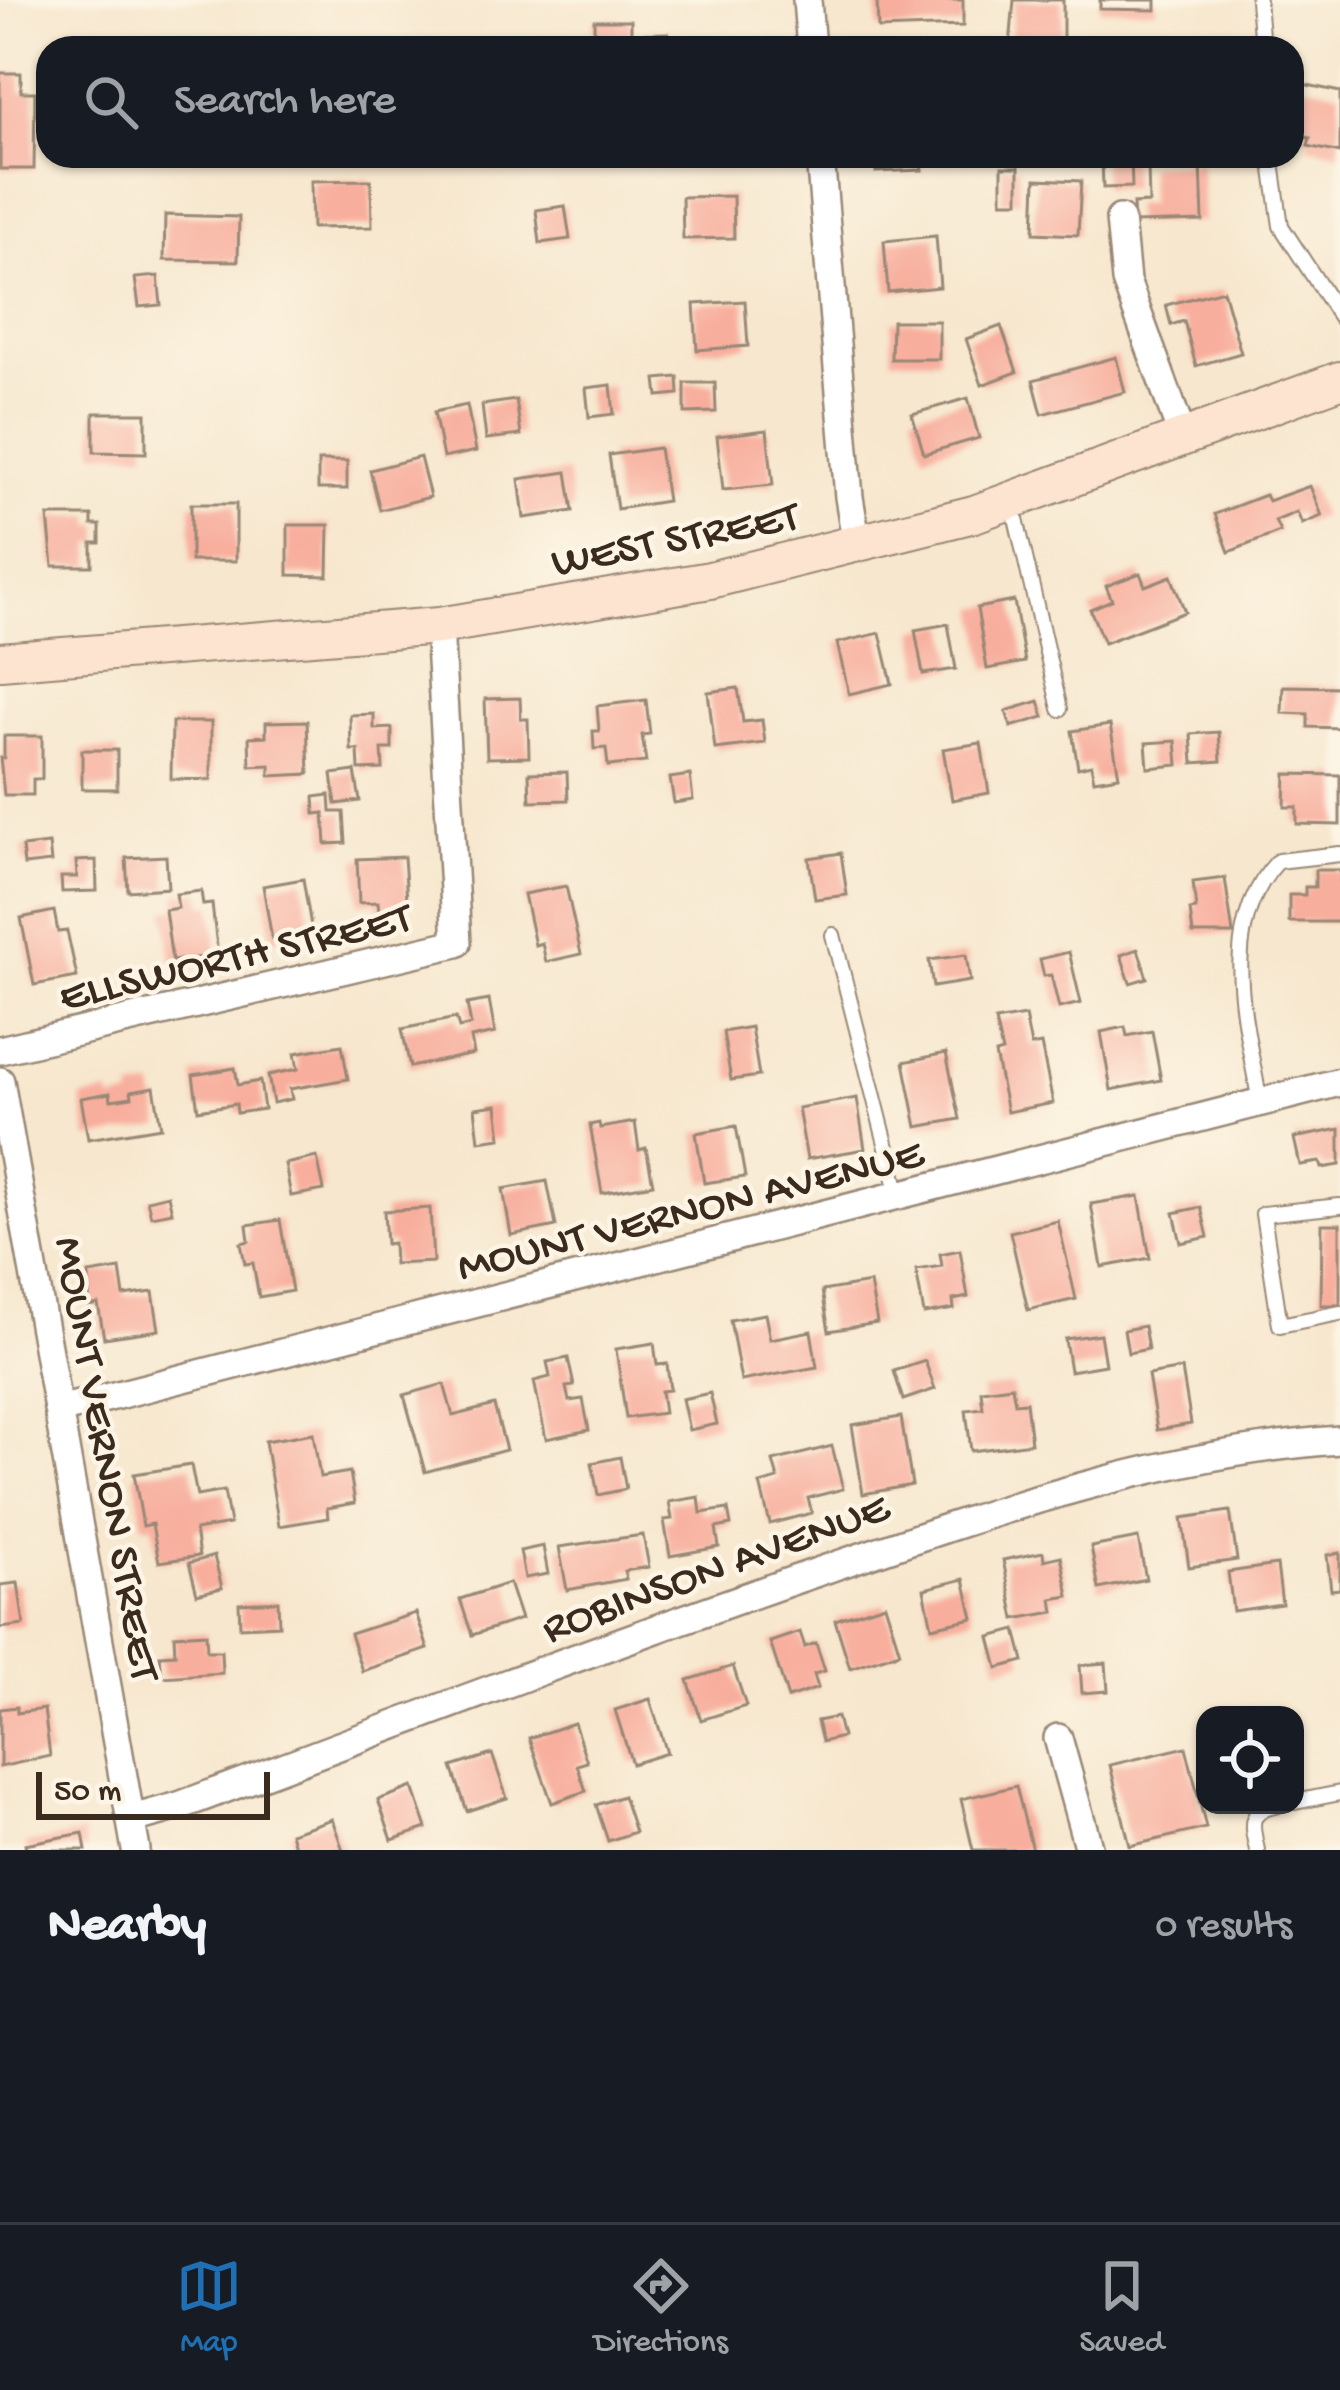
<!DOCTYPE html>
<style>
:root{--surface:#171b24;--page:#20242c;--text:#f1f3f6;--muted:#9ea1a6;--line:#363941;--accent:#1f6fb2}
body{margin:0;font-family:"Gochi Hand",sans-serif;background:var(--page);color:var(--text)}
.controls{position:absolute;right:36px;bottom:36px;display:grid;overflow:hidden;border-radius:24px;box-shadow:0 3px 9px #0004}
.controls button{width:108px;height:108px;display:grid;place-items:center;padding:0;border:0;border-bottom:3px solid var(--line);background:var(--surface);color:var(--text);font:60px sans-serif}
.scale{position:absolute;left:36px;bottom:30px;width:234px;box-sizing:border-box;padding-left:12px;border:6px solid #3b2a1e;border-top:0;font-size:33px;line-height:42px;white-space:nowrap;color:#3b2a1e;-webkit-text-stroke:9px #fcf5e5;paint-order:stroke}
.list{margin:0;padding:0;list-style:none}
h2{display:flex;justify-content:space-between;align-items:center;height:156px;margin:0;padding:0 48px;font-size:51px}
h2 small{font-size:39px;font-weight:400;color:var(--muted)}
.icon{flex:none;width:66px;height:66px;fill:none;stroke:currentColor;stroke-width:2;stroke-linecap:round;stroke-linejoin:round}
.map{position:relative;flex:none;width:1340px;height:1850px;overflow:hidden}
.search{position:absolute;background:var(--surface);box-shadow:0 3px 9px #0004;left:36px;right:36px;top:36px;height:132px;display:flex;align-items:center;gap:30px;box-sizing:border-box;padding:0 42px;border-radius:36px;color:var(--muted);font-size:45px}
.sheet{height:372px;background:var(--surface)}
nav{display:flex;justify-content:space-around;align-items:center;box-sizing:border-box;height:168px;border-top:3px solid var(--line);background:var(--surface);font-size:33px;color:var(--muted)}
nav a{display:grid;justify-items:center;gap:6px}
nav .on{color:var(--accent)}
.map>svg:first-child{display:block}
.building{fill:#f8ae9d}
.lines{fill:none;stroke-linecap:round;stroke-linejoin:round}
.lane-casing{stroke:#998876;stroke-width:18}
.street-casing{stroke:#998876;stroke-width:32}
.secondary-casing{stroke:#998876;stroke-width:40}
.lane{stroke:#fff;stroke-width:14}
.street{stroke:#fff;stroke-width:27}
.secondary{stroke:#fde4d0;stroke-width:36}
.labels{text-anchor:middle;stroke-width:9;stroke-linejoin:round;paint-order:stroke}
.street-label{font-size:45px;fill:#3b2a1e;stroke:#fcf5e5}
</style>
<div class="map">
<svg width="1340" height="1850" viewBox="0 0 1340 1850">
<rect width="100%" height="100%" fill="#fcf5e5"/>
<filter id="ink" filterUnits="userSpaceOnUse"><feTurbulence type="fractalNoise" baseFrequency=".00833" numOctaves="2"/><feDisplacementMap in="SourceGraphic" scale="24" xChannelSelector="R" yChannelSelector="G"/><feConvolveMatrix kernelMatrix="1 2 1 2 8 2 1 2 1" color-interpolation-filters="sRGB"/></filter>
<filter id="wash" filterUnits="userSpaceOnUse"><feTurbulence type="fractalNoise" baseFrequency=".004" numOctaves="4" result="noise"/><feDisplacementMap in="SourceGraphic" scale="48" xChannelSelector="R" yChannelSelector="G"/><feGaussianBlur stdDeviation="2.7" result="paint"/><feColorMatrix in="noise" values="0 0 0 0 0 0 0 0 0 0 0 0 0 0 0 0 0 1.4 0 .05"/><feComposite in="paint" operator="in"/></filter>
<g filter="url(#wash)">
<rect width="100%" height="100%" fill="#f7e7ce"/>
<g id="blocks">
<!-- building -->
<g class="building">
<path d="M877 0H963V26L878 29Z"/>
<path d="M1014 0H1063V46H1010Z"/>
<path d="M1100 0H1156V10L1100 9Z"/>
<path d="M594 20H631V34L668 33 669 48H566V35L594 34Z"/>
<path d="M0 73H21V92H35L34 169H0Z"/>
<path d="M1303 84 1340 92V153L1308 146 1310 138 1292 134Z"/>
<path d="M876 156H921L922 170 876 172Z"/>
<path d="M1102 156H1131L1132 187 1103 188Z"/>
<path d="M1201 163 1203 221 1134 223 1133 204 1149 203 1148 165Z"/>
<rect x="1002" y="167" width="17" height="34"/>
<path d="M1036 179 1081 181 1078 235 1034 233Z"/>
<path d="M371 180 372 227 312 228 311 181Z"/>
<path d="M733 196 734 238 683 239 682 197Z"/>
<path d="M565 206 570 239 540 243 536 210Z"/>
<path d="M165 215 239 217 238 261 164 260Z"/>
<path d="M936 236 940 287 888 292 884 241Z"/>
<path d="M158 276 161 305 139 307 135 278Z"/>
<path d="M1223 290 1241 353 1196 366 1184 321 1171 325 1166 305Z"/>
<path d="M745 301 748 346 697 350 694 304Z"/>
<path d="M892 321H939V359H891Z"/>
<path d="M1001 326 1017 372 982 385 966 339Z"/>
<path d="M1116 357 1125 392 1042 414 1033 380Z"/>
<path d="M678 377 679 394 658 396 656 379Z"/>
<path d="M685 383H715L716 412 685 413Z"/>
<path d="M611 385 614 414 589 417 586 388Z"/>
<path d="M968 398 979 438 924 454 912 414Z"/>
<path d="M516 400 521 435 486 439 482 405Z"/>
<path d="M467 405 476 451 443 458 434 412Z"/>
<path d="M94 413H146V453L94 452Z"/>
<path d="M767 430 773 485 723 490 717 436Z"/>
<path d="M659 448 667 501 617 509 609 455Z"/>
<path d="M420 457 430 497 380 510 370 470Z"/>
<rect x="318" y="461" width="29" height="28"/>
<path d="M567 472 573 511 524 518 519 479Z"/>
<path d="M1310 486 1322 516 1302 524 1297 512 1275 521 1280 532 1229 552 1215 514 1265 495 1268 501Z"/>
<rect x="191" y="504" width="45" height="57"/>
<path d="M48 516H92V525H100V543H92V566H53Z"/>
<path d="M288 525H329L328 576 288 575Z"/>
<path d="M1140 573 1145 586 1171 576 1185 612 1104 643 1090 609 1112 600 1106 586Z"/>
<path d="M1014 601 1025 662 987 669 977 608Z"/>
<path d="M948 624 956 669 923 674 915 630Z"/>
<path d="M880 633 892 684 849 694 837 643Z"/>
<path d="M1283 686 1340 687V728L1308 727V714L1282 713Z"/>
<path d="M738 688 743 722 762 720 765 743 715 749 708 692Z"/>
<path d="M520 698 521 719H528L529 757 487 758 485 699Z"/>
<path d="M646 700 650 734 642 735 646 762 608 766 606 748 594 749 593 731H599L597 706Z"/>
<path d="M1039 701 1044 717 1011 727 1006 711Z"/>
<path d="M374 714V729L392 728V749H382L383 769 359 770 358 750H351L350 715Z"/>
<path d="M307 721 309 774 270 776V765L250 766 249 737 266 736V722Z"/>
<path d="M172 722H211V780L171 779Z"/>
<path d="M1110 725 1119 776 1094 780 1091 765 1078 768 1072 731Z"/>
<path d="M1219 732 1221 761 1193 763 1191 734Z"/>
<path d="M4 736H42V779H33V795H4L0 758H4Z"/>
<path d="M1176 741 1178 765 1148 768 1146 743Z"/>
<path d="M981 743 989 793 952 800 943 749Z"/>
<rect x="82" y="750" width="35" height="39"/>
<path d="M355 771 360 801 336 804 332 774Z"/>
<path d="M567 772 568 800 530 801 529 773Z"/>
<path d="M1286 774 1340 775V825L1297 824V807H1285Z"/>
<path d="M690 775 693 800 674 803 670 778Z"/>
<path d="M330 795 331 812H344L346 843 326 844 324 813 315 814 314 797Z"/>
<path d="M49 844 51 862 24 865 22 847Z"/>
<path d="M841 853 847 895 815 899 809 858Z"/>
<path d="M166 856 168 888 128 891 126 858Z"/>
<path d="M404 857 407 900H402V910L379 911 378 902 359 903 357 859Z"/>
<path d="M96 860 97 891 62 892 61 877H77L76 861Z"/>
<path d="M1315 870H1340V922H1289V895H1305V887H1315Z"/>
<path d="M1225 878 1233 934H1193L1190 910 1196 909 1193 882Z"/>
<path d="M303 879 312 932 272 939 263 886Z"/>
<path d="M566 886 581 954 546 962 542 943 535 945 524 894Z"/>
<path d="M201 891 203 905 212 904 218 955 172 961 165 910 178 908 176 894Z"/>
<path d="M54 911 58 932 67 931 77 977 34 985 21 918Z"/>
<path d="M1138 949 1147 978 1130 983 1121 955Z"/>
<path d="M1069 952 1081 1003 1059 1008 1051 975 1044 976 1040 959Z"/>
<path d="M966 955 970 981 933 987 929 960Z"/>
<path d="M489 1000 495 1033 471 1038 474 1054 410 1067 402 1029 456 1018 459 1028 471 1025 467 1004Z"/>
<path d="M1025 1016 1031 1046 1041 1044 1053 1103 1007 1112 995 1054 1002 1052 995 1021Z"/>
<path d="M751 1027 759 1076 731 1080 723 1032Z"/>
<path d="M1125 1027 1127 1036 1152 1031 1161 1080 1111 1090 1101 1032Z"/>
<path d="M342 1045 348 1079 290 1089 292 1099 273 1103 268 1075 298 1069 295 1053Z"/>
<path d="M946 1053 960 1119 917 1127 904 1062Z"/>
<path d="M235 1068 238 1085 260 1081 264 1109 237 1113 236 1104 198 1110 193 1075Z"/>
<path d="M154 1087 161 1127 88 1139 81 1098 110 1093 111 1100 132 1097 131 1091Z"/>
<path d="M857 1098 865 1149 807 1159 798 1108Z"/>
<path d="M497 1105 501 1138 479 1141 475 1108Z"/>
<path d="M635 1122 639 1150 646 1148 653 1184 602 1193 590 1125 599 1123 600 1128Z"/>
<path d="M736 1126 745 1177 704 1183 696 1133Z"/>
<path d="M1340 1129V1165L1322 1168 1320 1162 1300 1165 1294 1138Z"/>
<path d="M317 1157 324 1190 291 1196 285 1164Z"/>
<path d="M547 1181 556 1226 511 1235 503 1189Z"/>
<path d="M168 1195 172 1212 151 1216 147 1200Z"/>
<path d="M1139 1196 1150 1258 1102 1267 1091 1204Z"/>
<path d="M1201 1207 1208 1237 1181 1243 1174 1213Z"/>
<path d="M430 1208 433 1262 394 1264 393 1243 386 1244 384 1211Z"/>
<path d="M280 1220 292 1291 259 1297 253 1263 245 1264 241 1243 249 1241 247 1225Z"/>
<path d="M1058 1221 1076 1299 1028 1310 1010 1232Z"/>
<path d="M1322 1224H1340V1305H1321Z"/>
<path d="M960 1250 968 1297 953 1300 954 1309 924 1314 916 1270 942 1266 940 1254Z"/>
<path d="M120 1269 124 1296 153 1292 159 1330 104 1338 98 1304 89 1306V1274Z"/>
<path d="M870 1283 877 1323 829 1331 822 1291Z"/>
<path d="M765 1314 770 1339 811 1331 817 1367 741 1381 730 1320Z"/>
<path d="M1144 1326 1148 1349 1128 1353 1124 1330Z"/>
<path d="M1100 1334 1105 1365 1070 1371 1065 1339Z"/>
<path d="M654 1343 657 1365 667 1364 670 1390 661 1391 664 1413 626 1418 616 1349Z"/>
<path d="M568 1358 574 1386 566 1387 569 1401 583 1399 589 1430 546 1439 534 1381 550 1377 547 1362Z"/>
<path d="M925 1361 935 1389 903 1400 894 1371Z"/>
<path d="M1182 1369 1191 1424 1157 1430 1148 1375Z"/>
<path d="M444 1384 453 1416 494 1405 506 1450 425 1472 404 1395Z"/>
<path d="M1012 1386 1015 1403 1026 1402 1031 1443 971 1451 966 1410 983 1408 981 1390Z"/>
<path d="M710 1393 717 1424 689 1430 682 1399Z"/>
<path d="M901 1417 912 1485 863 1494 852 1425Z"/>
<path d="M313 1433 320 1477 350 1472 355 1503 327 1508 328 1518 279 1526 265 1441Z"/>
<path d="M832 1446 843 1489 808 1498 812 1513 770 1524 760 1484 778 1479 773 1461Z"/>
<path d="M620 1457 626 1489 598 1495 592 1463Z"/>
<path d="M191 1465 197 1496 224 1491 230 1524 195 1530 199 1556 159 1562 152 1524 143 1526 134 1474Z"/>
<path d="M699 1497 701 1513 728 1509 731 1525 716 1528 719 1547 670 1556 664 1520 672 1519 669 1502Z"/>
<path d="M1230 1511 1237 1560 1189 1567 1182 1518Z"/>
<path d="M643 1535 649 1567 624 1571 626 1579 567 1590 559 1547Z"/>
<path d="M1138 1538 1146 1579 1099 1589 1091 1547Z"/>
<path d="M543 1546 548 1574 525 1578 520 1551Z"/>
<path d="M1043 1552 1044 1560 1061 1556 1069 1596 1052 1599 1054 1612 1015 1619 1003 1560Z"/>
<path d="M1340 1553V1589L1331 1590 1327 1555Z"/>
<path d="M214 1556 222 1588 197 1594 189 1563Z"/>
<path d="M1277 1565 1282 1604 1233 1611 1228 1572Z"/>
<path d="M964 1579 973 1618 932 1627 924 1589Z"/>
<path d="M18 1583 24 1625 0 1628V1585Z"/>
<path d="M509 1583 521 1619 472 1635 460 1599Z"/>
<path d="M278 1601 279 1625 240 1627 239 1603Z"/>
<path d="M885 1604 900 1652 850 1668 835 1620Z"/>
<path d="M416 1613 428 1649 362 1671 350 1634Z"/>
<path d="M1016 1630 1024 1661 998 1668 990 1637Z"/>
<path d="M800 1632 805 1647 816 1643 825 1671 814 1674 818 1688 788 1698 770 1642Z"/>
<path d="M206 1633 207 1651H221L222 1673 162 1677 160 1655 175 1654 174 1635Z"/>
<path d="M1106 1663 1108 1691 1082 1693 1080 1665Z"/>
<path d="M733 1666 746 1706 701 1720 688 1680Z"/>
<path d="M650 1699 667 1753 632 1764 615 1710Z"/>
<path d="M17 1707V1713L44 1709 50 1756 0 1767V1709Z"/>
<path d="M837 1717 842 1737 822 1742 817 1721Z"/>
<path d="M574 1723 587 1762 577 1765 586 1791 552 1803 529 1738Z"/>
<path d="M1186 1747 1206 1828 1130 1846 1110 1765Z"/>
<path d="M492 1754 507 1798 467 1811 452 1767Z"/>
<path d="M1016 1786 1032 1850H973L961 1799Z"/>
<path d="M413 1787 427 1828 392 1840 378 1800Z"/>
<path d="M623 1796 635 1832 608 1841 596 1805Z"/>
<path d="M332 1819 343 1850H295L290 1833Z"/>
<path d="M83 1833 86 1850H27L25 1844Z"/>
</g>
</g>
</g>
<g filter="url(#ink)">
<use href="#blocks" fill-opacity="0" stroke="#998876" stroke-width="3"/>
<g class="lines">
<defs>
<g id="lane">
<path d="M1258 0 1262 48"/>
<path d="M1271 156 1281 226 1340 317"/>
<path d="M1012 501 1060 709"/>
<path d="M833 935 899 1195"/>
<path d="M1260 1103C1246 1022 1216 928 1278 861L1340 854"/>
<path d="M1340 1206 1263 1214 1280 1325 1340 1313"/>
<path d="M1295 1802 1340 1793"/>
<path d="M1257 1850C1251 1823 1247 1811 1279 1805"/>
</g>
<g id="street">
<path d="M807 0 811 48"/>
<path d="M820 156 849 497 857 546"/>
<path d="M1120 219 1126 281 1183 438"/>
<path d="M0 1050 457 943 439 626"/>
<path d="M0 1081 136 1850"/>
<path d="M59 1410 1340 1082"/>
<path d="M1058 1738 1089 1850"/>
<path d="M132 1819 179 1806C395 1725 611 1643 829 1568 994 1511 1164 1452 1340 1440"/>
</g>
<path id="secondary" d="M0 661 439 626 710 580 974 514 1340 380"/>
</defs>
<!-- lane casing -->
<use href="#lane" class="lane-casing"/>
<!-- street casing -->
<use href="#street" class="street-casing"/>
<!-- secondary casing -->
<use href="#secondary" class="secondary-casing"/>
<!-- lane -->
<use href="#lane" class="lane"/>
<!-- street -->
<use href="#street" class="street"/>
<!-- secondary -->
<use href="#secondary" class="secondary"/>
</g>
</g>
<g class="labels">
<!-- street labels -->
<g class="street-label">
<text transform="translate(674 535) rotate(-11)" y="16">WEST STREET</text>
<text transform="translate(234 953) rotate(-13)" y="16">ELLSWORTH STREET</text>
<text transform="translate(689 1206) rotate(-14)" y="16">MOUNT VERNON AVENUE</text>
<text transform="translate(111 1458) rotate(80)" y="16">MOUNT VERNON STREET</text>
<text transform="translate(714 1564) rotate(-20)" y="16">ROBINSON AVENUE</text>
</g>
</g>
</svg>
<div class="controls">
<button><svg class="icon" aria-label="locate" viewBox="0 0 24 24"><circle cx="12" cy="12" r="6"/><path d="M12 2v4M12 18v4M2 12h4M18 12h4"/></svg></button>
</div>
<div class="scale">50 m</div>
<div class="search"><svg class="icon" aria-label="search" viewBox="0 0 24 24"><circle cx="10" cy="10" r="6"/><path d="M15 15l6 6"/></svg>Search here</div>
</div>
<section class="sheet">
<h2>Nearby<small>0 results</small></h2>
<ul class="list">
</ul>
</section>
<nav>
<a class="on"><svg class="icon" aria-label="map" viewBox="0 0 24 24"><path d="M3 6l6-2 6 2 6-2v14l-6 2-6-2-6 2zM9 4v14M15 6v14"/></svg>Map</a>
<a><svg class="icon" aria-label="directions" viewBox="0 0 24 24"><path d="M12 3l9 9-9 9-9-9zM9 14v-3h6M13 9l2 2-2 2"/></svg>Directions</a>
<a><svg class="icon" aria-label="saved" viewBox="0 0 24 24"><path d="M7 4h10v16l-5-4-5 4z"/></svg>Saved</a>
</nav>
